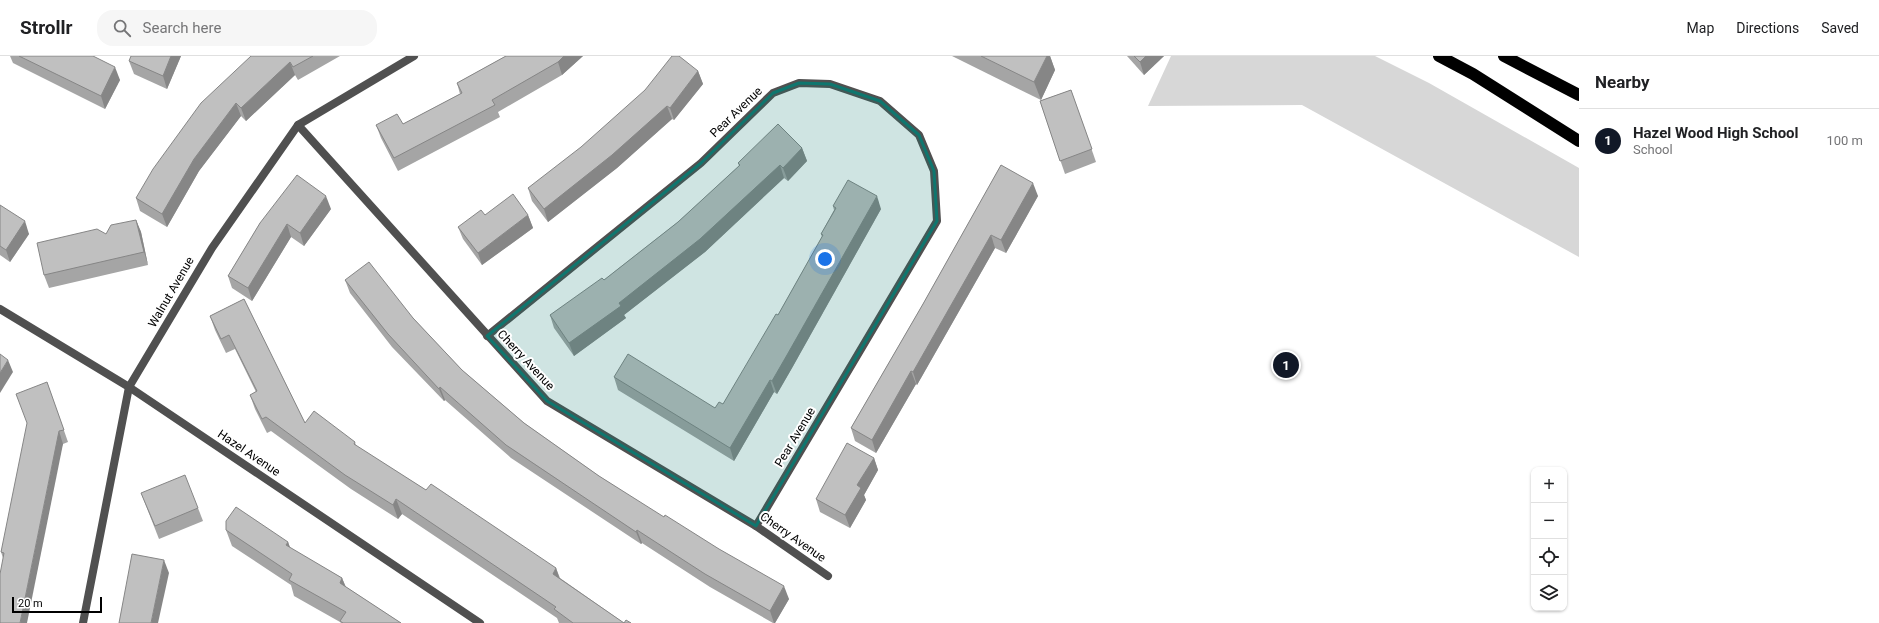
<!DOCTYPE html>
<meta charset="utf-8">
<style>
:root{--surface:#fff;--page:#f6f6f6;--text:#202124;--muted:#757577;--line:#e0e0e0;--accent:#111827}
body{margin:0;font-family:Roboto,sans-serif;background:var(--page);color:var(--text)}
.controls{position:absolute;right:12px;bottom:12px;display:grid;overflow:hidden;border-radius:8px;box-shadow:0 1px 3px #0004}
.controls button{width:36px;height:36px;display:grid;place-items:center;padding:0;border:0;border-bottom:1px solid var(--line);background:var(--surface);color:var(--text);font:20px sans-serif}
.scale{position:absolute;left:12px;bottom:10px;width:90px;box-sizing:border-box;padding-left:4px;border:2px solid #000;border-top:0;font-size:11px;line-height:14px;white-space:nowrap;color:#000;-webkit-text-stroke:3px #fff;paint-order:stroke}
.you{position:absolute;left:825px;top:203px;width:14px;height:14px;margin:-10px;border:3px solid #fff;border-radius:50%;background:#1a73e8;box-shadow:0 0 0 6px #1a73e833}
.badge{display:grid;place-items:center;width:26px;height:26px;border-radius:50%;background:var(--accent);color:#fff;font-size:13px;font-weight:700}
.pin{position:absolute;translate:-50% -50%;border:2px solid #fff;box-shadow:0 1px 4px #0006}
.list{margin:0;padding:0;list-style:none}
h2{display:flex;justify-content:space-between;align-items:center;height:52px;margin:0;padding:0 16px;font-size:17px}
h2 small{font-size:13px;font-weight:400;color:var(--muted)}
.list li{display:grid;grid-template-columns:26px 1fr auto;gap:12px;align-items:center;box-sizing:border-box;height:64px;padding:0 16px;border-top:1px solid var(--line)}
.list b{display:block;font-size:15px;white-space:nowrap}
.list p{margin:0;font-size:13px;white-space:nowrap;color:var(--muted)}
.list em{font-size:13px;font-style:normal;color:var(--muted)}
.icon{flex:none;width:22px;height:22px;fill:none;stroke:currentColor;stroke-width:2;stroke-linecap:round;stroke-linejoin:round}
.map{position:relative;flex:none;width:1579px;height:567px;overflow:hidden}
header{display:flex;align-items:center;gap:24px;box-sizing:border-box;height:56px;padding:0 20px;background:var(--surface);border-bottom:1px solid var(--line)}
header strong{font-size:19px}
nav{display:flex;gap:22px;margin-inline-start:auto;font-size:14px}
.search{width:280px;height:36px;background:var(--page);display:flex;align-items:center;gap:10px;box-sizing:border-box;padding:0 14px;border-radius:16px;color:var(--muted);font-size:15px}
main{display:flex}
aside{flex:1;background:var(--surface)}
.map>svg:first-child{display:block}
.green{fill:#d7d7d7}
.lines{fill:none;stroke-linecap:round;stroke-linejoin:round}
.minor{stroke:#505050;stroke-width:8}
.motorway{stroke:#000;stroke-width:12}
.wall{fill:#a5a5a5}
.shaded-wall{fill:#868686}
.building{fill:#c0c0c0;stroke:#868686}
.marked{fill:#0f766e;fill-opacity:0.2;stroke:#0f766e;stroke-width:3;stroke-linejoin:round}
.labels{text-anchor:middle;stroke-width:4;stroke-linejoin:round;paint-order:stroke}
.street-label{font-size:12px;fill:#000;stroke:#fff}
</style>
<header>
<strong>Strollr</strong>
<div class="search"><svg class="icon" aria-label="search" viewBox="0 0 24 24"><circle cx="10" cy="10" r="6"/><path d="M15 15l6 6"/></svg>Search here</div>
<nav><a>Map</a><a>Directions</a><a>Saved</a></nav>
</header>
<main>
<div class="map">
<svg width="1579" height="567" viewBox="0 0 1579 567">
<rect width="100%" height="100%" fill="#fff"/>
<!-- green -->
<path class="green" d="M1171 0H1375L1429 27 1579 112V201L1302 49 1148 50Z"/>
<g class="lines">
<!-- minor -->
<g class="minor">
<path d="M298 69 547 345 756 470 828 520"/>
<path d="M0 253 129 331 480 567"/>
<path d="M487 280 701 107 773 37 799 27 830 28 880 45 919 79 934 115 937 165 756 470"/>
<path d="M83 567 129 331 212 192 298 69 414 0"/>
</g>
<!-- motorway -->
<g class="motorway">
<path d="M1439 0 1473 18 1579 85"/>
<path d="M1504 0 1579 39"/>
</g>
</g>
<!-- wall -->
<g class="wall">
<path d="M10 0H93L120 24 105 53 13 7Z"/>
<path d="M181 0 167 33 134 18 129 5Z"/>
<path d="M251 0H340L298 24 295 19 246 65 241 60 199 115 167 171 140 155 136 142Z"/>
<path d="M506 0H583L562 19 498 56 500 61 398 115 381 82 376 69 403 68 460 38 457 27Z"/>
<path d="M952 0H1050L1055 14 1041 44Z"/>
<path d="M1127 0H1164L1144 19Z"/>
<path d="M698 15 703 28 674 64 672 63 617 112 548 166 532 145 528 132Z"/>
<path d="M1071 34 1096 106 1065 118 1040 45Z"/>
<path d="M802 92 807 105 788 125 784 122 705 196 624 259 626 262 574 300 554 272 550 259 604 224 678 166 739 110 738 107Z"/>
<path d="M1001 109 1038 140 1006 197 995 192 917 329 916 328 876 397 855 385 851 372 923 248Z"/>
<path d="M0 149 29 178 10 206 0 199Z"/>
<path d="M833 150 881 153 792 312 777 338 774 336 734 405 618 334 614 321 715 352 723 348 778 259 822 181 821 178 834 154Z"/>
<path d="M331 153 304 190 291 181 252 245 232 232 228 220 260 167Z"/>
<path d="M485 159H528L533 172 482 209 463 183 458 171Z"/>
<path d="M136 164 141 176 148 209 49 232 44 219 106 178Z"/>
<path d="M345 224 413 262 462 314 524 367 599 420 789 543 775 567H773L710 531 642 487 641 488 511 402 445 344 444 345 392 291 350 237Z"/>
<path d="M244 243 305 367 355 386 356 390 426 434 556 512 560 522 624 567H559L557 562 402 458 398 463 351 433 271 375 267 377 255 353 250 339 256 336 235 293 226 297 215 274 210 260Z"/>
<path d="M47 326 68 386 63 388 3 502 1 496Z"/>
<path d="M874 402 878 414 864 439 866 444 850 472 820 456 816 443Z"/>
<path d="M141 437 198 452 203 465 159 483Z"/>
<path d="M226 474 288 486 290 492 342 522 346 531 401 567H341L340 566 294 540 291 529 232 490Z"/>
</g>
<!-- shaded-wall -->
<g class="shaded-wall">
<path d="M171 0H181L167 33 163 20Z"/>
<path d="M564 0H583L562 19 558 6Z"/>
<path d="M1047 0H1050L1055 14 1041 44 1034 26Z"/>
<path d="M1146 0H1164L1144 19 1140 6Z"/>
<path d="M290 6 295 19 246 65 241 52Z"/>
<path d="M115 11 120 24 105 53 101 40Z"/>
<path d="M698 15 703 28 674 64 670 52Z"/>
<path d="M236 47 241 60 199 115 167 171 162 158 194 103Z"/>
<path d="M667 50 672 63 617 112 548 166 544 153Z"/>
<path d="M802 92 807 105 788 125 783 112Z"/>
<path d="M780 109 784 122 705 196 624 259 626 262 574 300 569 287 619 247Z"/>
<path d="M1033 127 1038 140 1006 197 1001 184Z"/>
<path d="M326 140 331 153 304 190 300 177Z"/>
<path d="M877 140 881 153 792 312 777 338 772 325Z"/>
<path d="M528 159 533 172 482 209 478 197Z"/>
<path d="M136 164 141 176 148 209 144 196Z"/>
<path d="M25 165 29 178 10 206 6 194Z"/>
<path d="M287 168 291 181 252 245 248 232Z"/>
<path d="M991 179 995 192 917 329 913 316Z"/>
<path d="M8 304 13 316 0 337V317Z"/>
<path d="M911 315 916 328 876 397 872 384Z"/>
<path d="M770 324 774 336 734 405 730 392Z"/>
<path d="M440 331 445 344 444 345 439 333Z"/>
<path d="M59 375 63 388 27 567H20Z"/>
<path d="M874 402 878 414 864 439 866 444 850 472 845 459 857 429Z"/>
<path d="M396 443 402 458 398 463 393 449Z"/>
<path d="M637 474 642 487 641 488 636 476Z"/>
<path d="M288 486 294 502 286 489Z"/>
<path d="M164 504 169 517 158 567H151Z"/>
<path d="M556 512 561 527 553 518Z"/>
<path d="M342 522 348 537 340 527Z"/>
<path d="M784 530 789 543 775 567H774L770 555Z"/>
</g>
<!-- building -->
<g class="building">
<path d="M19 0H93L115 11 101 40Z"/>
<path d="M131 0H171L163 20 129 5Z"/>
<path d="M251 0H313L293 11 290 6 241 52 236 47 194 103 162 158 136 142 153 113 201 47Z"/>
<path d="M506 0H564L558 6 492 44 495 49 394 102 376 69 397 58 403 68 462 37 457 27Z"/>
<path d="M672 0H679L698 15 670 52 667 50 612 99 544 153 528 132 581 91 645 34Z"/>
<path d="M981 0H1047L1034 26Z"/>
<path d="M1134 0H1146L1140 6Z"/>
<path d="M1071 34 1092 93 1060 105 1040 45Z"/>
<path d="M778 68 802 92 783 112 780 109 700 183 619 247 621 250 569 287 550 259 602 222 604 224 678 166 740 109 738 107Z"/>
<path d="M1001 109 1033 127 1001 184 991 179 913 316 911 315 872 384 851 372 923 248Z"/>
<path d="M297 119 326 140 300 177 287 168 248 232 228 220 260 167Z"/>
<path d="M848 124 877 140 787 299 772 325 770 324 730 392 614 321 628 298 715 352 719 346 723 348 776 258 778 259 823 179 821 178 836 152 833 150Z"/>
<path d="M513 138 528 159 478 197 458 171 481 154 485 159Z"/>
<path d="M0 149 25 165 6 194 0 190Z"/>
<path d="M136 164 144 196 44 219 37 187 97 173 106 178 111 169Z"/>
<path d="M369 206 413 262 462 314 524 367 599 420 664 461 665 459 719 493 784 530 770 555 705 518 637 474 636 476 506 389 440 331 439 333 388 278 345 224Z"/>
<path d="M244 243 305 367 314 355 355 386 354 388 426 434 431 428 556 512 553 518 624 567H573L554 553 556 551 396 443 393 449 345 419 266 361 262 363 250 339 257 335 229 279 221 283 210 260Z"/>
<path d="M0 298 8 304 0 317Z"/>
<path d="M47 326 64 374 59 375 20 567H0V518L4 497 1 496 27 367 16 338Z"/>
<path d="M847 387 874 402 857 429 861 432 845 459 816 443Z"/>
<path d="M185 419 198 452 155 470 141 437Z"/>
<path d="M236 451 288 486 286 489 342 522 340 527 401 567H343L340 565 346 556 289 524 292 518 226 474V465Z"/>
<path d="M132 498 164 504 151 567H119Z"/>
<path d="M626 564 631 567H624Z"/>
</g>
<!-- marked area -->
<path class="marked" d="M799 27 830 28 880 45 919 79 934 115 937 165 756 470 547 345 487 280 701 107 773 37Z"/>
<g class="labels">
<!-- street labels -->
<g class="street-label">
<text transform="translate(736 56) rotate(-44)" y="4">Pear Avenue</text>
<text transform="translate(171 236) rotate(-60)" y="4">Walnut Avenue</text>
<text transform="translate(526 304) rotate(47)" y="4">Cherry Avenue</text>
<text transform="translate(795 381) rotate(-59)" y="4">Pear Avenue</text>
<text transform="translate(249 397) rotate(34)" y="4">Hazel Avenue</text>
<text transform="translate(793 481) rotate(35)" y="4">Cherry Avenue</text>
</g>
</g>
</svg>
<div class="controls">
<button>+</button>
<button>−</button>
<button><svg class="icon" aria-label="locate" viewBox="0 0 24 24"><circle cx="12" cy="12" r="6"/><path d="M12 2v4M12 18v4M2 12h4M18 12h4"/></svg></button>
<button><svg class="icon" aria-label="layers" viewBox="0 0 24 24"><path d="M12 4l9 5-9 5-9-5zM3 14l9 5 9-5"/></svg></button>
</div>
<div class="scale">20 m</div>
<div class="you"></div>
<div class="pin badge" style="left:1286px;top:309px">1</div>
</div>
<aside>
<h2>Nearby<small></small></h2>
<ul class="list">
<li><span class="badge">1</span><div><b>Hazel Wood High School</b><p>School</p></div><em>100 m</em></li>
</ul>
</aside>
</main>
